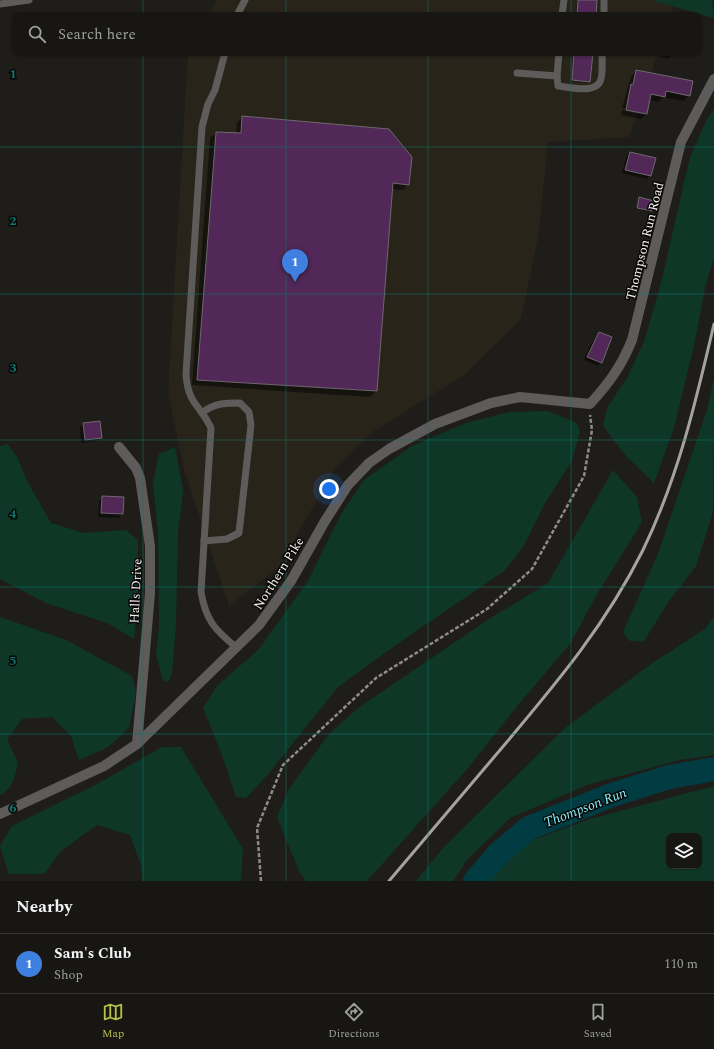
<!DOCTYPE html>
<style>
:root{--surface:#171613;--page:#201f1c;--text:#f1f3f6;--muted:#9e9fa0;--line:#363533;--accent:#b9c046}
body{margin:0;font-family:Spectral,serif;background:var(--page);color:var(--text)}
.controls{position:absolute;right:12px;bottom:12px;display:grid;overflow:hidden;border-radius:8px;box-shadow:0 1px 3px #0004}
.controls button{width:36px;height:36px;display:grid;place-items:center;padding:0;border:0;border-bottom:1px solid var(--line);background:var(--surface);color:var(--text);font:20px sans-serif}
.you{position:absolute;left:329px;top:489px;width:14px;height:14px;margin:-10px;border:3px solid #fff;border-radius:50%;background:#1a73e8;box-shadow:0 0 0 6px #1a73e833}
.badge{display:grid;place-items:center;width:26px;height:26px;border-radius:50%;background:var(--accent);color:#fff;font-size:13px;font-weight:700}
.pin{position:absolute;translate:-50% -33px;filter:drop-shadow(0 1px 2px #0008)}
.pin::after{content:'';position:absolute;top:21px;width:14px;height:12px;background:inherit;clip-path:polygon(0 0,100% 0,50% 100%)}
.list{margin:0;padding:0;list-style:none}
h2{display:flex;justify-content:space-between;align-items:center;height:52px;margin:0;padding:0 16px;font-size:17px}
h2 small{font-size:13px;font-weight:400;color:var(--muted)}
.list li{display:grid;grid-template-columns:26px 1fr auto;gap:12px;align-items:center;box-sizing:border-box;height:60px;padding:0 16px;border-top:1px solid var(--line)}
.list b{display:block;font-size:15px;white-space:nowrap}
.list p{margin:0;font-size:13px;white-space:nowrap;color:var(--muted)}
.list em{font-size:13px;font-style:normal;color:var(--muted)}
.icon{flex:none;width:22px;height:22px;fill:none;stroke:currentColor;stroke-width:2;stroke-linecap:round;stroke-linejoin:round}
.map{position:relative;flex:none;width:714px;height:881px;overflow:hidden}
.search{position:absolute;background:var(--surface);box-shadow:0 1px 3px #0004;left:12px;right:12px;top:12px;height:44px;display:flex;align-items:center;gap:10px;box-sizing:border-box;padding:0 14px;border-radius:8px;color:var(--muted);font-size:15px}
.sheet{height:112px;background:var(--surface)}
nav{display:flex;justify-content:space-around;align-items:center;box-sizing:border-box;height:56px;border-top:1px solid var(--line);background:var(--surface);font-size:11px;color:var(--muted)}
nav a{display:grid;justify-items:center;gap:2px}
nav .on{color:var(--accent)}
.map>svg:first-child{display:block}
.built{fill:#29241a}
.green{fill:#0f3728;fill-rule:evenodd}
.shadow{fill:#0007}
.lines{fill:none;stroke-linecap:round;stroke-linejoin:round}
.river{stroke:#003c41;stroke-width:24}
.building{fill:#512857;stroke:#6d696d}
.path{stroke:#8f8d8a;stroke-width:2.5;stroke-dasharray:4 2;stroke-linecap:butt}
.service{stroke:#5d5c5a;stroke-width:7}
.minor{stroke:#5d5c5a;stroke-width:10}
.tertiary{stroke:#5d5c5a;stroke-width:10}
.rail{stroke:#a5a3a0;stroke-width:3}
.grid{fill:none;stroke:#0f766e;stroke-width:1;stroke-opacity:0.55}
.labels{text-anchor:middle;stroke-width:3;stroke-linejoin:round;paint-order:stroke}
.street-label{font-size:13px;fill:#f2f0ed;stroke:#080706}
.water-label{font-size:14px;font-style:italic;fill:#87effa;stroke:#080706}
.grid-label{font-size:13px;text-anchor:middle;font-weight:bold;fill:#0f766e;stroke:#080706;stroke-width:3;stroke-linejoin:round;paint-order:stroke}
</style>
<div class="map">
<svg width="714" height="881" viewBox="0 0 714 881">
<rect width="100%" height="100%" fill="#1f1d19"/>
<!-- built -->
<g class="built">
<path d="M217 0H676L671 15H209Z"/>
<path d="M188 53H658L629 137 548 142 538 238 521 319 464 375 371 433 335 468 279 567 229 606 185 473 168 394Z"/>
</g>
<!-- green -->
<g class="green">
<path d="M651 0H712L714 18Z"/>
<path d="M714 109V257L705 288 695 341 674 428 654 483 626 456 603 426 608 406 627 378 644 342 661 283 690 157 706 121Z"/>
<path d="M714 378 713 512 696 566 669 601 644 641H630L623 632 658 554 707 410Z"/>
<path d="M548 411 577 423 580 432 572 461 544 505 523 547 504 571 393 647 338 687 270 772 246 798 236 797 221 752 203 708 217 686 259 649 308 581 341 514 364 480 412 446 466 423 510 412Z"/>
<path d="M7 444 17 457 27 481 51 523 84 533 126 530 138 540V603L134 639 107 623 46 603 0 579V446Z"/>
<path d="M175 447 183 490 178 533 176 624 172 673 168 682 163 680 156 654 159 626 158 532 153 482 159 454Z"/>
<path d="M613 470 637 497 642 522 597 594 570 644 518 705 468 768 367 881H306L299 871 277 817 289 789 329 734 358 708 489 619 548 583Z"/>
<path d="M714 616V755L680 760 587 785 510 818 467 860 453 881H416L443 848 565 728 651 664 705 629Z"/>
<path d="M0 617 66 640 132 676 136 693 129 728 108 747 79 760 71 736 52 717 22 719 7 740 18 763C15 776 13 789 0 795Z"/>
<path d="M162 747H181L243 849 241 881H143L141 865 130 835 97 825 61 851 44 874H9L0 846 12 826 99 783Z"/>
<path d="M714 786V881H486L525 843 590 819ZM669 836H699V866H669Z"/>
</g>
<!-- shadow -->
<g class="shadow">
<path d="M577 0H596L595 15H576Z"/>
<path d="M573 53H592L588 83 571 81Z"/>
<path d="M653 53H673L669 58 653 55Z"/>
<path d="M636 71 689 95 684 101 663 97 658 102 649 100 646 114 641 119 621 115 622 110 644 115V113L622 108 631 77Z"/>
<path d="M242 117 408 184 403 190 392 189 376 391 370 397 192 385 210 138 216 133 236 134 237 123Z"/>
<path d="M630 153 650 175 647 179 622 173 626 157Z"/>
<path d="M639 198 651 210 650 212 636 209Z"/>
<path d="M599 334 601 362 598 366 584 360 590 346Z"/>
<path d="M83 424 101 438 97 441 81 443 80 427Z"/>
<path d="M103 497 122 514 119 518 98 517 99 501Z"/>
</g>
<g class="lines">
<!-- river -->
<path class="river" d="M475 881 499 853 529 828 612 795 669 777 714 769"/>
</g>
<!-- building -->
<g class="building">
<path d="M578 0H597L596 15H577Z"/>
<path d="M574 53H593L590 82 572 80Z"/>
<path d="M636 70 693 81 690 96 666 91 665 97 651 94 647 114 626 110 631 84 633 85Z"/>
<path d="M242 116 389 129 412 157 409 185 393 183 377 391 197 380 216 132 241 133Z"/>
<path d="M630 152 656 158 651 176 625 170Z"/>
<path d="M639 197 654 201 652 211 637 208Z"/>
<path d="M599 332 612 337 602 363 587 357Z"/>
<path d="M100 421 102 438 85 440 83 423Z"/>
<path d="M102 496 124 497 123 514 101 513Z"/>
</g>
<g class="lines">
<!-- path -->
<path class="path" d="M261 881 257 828 283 765 376 678 487 609 532 569 584 476 592 430 590 415"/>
<!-- service -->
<g class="service">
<path d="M0 4 29 0"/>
<path d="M237 15 245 0"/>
<path d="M562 15 564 0"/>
<path d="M604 15V0"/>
<path d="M225 53 215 90 208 104 202 127 186 374C188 405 200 404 211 428L201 592C206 621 215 630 237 648"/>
<path d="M517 73 557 76 559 53"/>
<path d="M557 76 558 86C569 87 597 95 601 79 603 71 602 61 602 53"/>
<path d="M202 413C214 403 225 403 240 403L249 412 251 425 239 533 227 539 204 541"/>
</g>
<!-- minor -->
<path class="minor" d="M119 447 136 468 140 478 150 546V593L137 744"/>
<!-- tertiary -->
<path class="tertiary" d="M0 814 104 766 137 744 259 625 291 581 325 521 348 485 369 463 389 449 435 424 491 403 520 397 590 404C609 383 621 367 632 340L681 142 714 79"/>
<!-- rail -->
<path class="rail" d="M389 881C428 835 467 789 506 743 559 680 606 624 643 550 678 478 696 401 714 324"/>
</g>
<!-- grid -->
<path class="grid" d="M143 0V15M286 0V15M428 0V15M571 0V15M143 53V881M286 53V881M428 53V881M571 53V881M0 147H714M0 294H714M0 440H714M0 587H714M0 734H714"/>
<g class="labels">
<!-- street labels -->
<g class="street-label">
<text transform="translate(644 241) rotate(-76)" y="5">Thompson Run Road</text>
<text transform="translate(278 573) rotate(-58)" y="5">Northern Pike</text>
<text transform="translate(135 591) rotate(-87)" y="5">Halls Drive</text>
</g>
<!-- water labels -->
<g class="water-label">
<text transform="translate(585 807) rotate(-21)" y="5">Thompson Run</text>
</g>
</g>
<g class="grid-label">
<text x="13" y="78">1</text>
<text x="13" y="225">2</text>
<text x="13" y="372">3</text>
<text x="13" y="518">4</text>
<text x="13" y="665">5</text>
<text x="13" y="812">6</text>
</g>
</svg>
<div class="controls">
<button><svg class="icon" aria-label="layers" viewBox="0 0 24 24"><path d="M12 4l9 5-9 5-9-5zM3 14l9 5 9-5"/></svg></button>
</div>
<div class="you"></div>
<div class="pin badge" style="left:295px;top:282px;background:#3f7fe0">1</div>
<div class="search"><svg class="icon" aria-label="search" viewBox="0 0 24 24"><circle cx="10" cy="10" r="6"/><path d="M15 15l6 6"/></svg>Search here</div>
</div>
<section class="sheet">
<h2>Nearby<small></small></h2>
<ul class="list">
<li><span class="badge" style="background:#3f7fe0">1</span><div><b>Sam's Club</b><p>Shop</p></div><em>110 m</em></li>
</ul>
</section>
<nav>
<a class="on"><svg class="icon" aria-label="map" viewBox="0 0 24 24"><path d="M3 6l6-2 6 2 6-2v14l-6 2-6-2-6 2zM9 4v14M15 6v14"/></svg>Map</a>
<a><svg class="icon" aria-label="directions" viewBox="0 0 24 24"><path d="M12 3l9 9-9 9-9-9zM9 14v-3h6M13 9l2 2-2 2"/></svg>Directions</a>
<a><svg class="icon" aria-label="saved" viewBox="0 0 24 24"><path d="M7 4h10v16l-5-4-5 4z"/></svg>Saved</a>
</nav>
